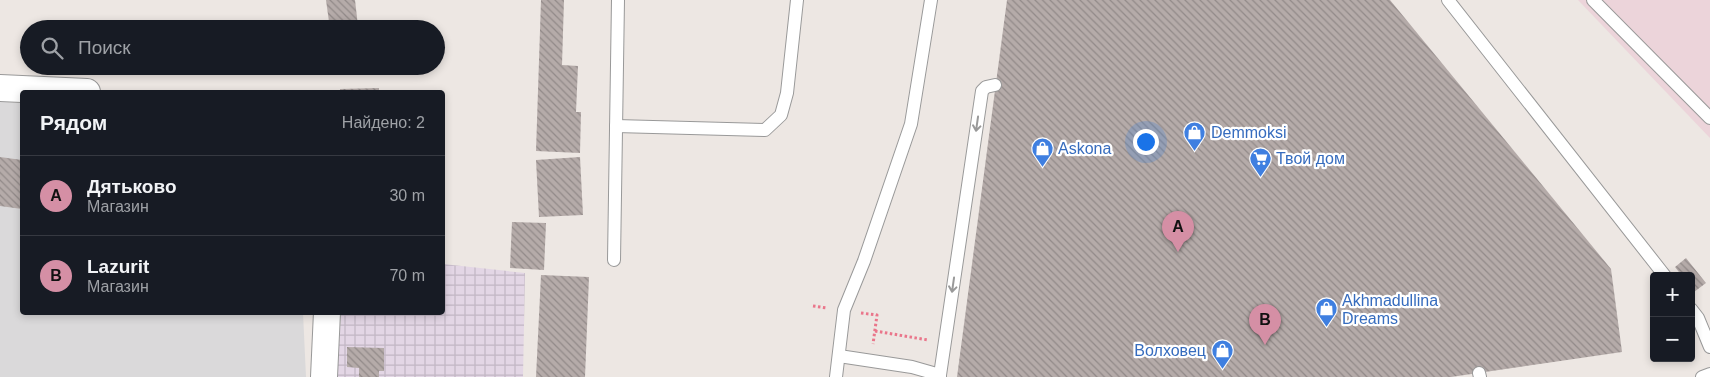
<!DOCTYPE html>
<html lang="ru">
<meta charset="utf-8">
<style>
:root{--surface:#171b24;--page:#242831;--text:#f1f3f6;--muted:#9ea1a6;--line:#363941;--accent:#d58fa5}
body{margin:0;font-family:Helvetica,sans-serif;background:var(--page);color:var(--text)}
.controls{position:absolute;right:15px;bottom:15px;display:grid;overflow:hidden;border-radius:5px;box-shadow:0 2px 8px #0003}
.controls button{width:45px;height:45px;display:grid;place-items:center;padding:0;border:0;border-bottom:1px solid var(--line);background:var(--surface);color:var(--text);font:25px sans-serif}
.you{position:absolute;left:1145px;top:141px;width:18px;height:18px;margin:-12px;border:4px solid #fff;border-radius:50%;background:#1a73e8;box-shadow:0 0 0 8px #1a73e833}
.badge{display:grid;place-items:center;width:32px;height:32px;border-radius:50%;background:var(--accent);color:#111;font-size:16px;font-weight:700}
.pin{position:absolute;translate:-50% -41px;filter:drop-shadow(0 1px 2px #0008)}
.pin::after{content:'';position:absolute;top:26px;width:18px;height:15px;background:inherit;clip-path:polygon(0 0,100% 0,50% 100%)}
.list{margin:0;padding:0;list-style:none}
h2{display:flex;justify-content:space-between;align-items:center;height:65px;margin:0;padding:0 20px;font-size:21px}
h2 small{font-size:16px;font-weight:400;color:var(--muted)}
.list li{display:grid;grid-template-columns:32px 1fr auto;gap:15px;align-items:center;box-sizing:border-box;height:80px;padding:0 20px;border-top:1px solid var(--line)}
.list b{display:block;font-size:19px;white-space:nowrap}
.list p{margin:0;font-size:16px;white-space:nowrap;color:var(--muted)}
.list em{font-size:16px;font-style:normal;color:var(--muted)}
.icon{flex:none;width:28px;height:28px;fill:none;stroke:currentColor;stroke-width:2;stroke-linecap:round;stroke-linejoin:round}
.map{position:relative;flex:none;width:1710px;height:377px;overflow:hidden}
.search{position:absolute;background:var(--surface);box-shadow:0 2px 8px #0003;left:20px;top:20px;width:425px;height:55px;display:flex;align-items:center;gap:12px;box-sizing:border-box;padding:0 18px;border-radius:28px;color:var(--muted);font-size:19px}
.panel{position:absolute;background:var(--surface);box-shadow:0 2px 8px #0003;left:20px;top:90px;width:425px;height:225px;border-radius:5px}
.map>svg:first-child{display:block}
.residential{fill:#dad9da}
.commercial{fill:#ecd4da}
.industrial{fill:url(#industrial-grid)}
.building{fill:url(#building-back-hatch)}
.lines{fill:none;stroke-linecap:round;stroke-linejoin:round}
.lane-casing{stroke:#999;stroke-width:14}
.street-casing{stroke:#999;stroke-width:28}
.path{stroke:#ea768b;stroke-width:3;stroke-dasharray:2.5 2.5;stroke-linecap:butt}
.lane{stroke:#fff;stroke-width:12}
.street{stroke:#fff;stroke-width:26}
.oneway{stroke:#999}
.labels{text-anchor:middle;stroke-width:4.5;stroke-linejoin:round;paint-order:stroke}
.shop-label{font-size:16px;fill:#366cbe;stroke:#fff;text-anchor:start}
</style>
<div class="map">
<svg width="1710" height="377" viewBox="0 0 1710 377">
<defs>
<pattern id="industrial-grid" width="8" height="8" patternUnits="userSpaceOnUse" patternTransform="scale(1.25)"><rect width="8" height="8" fill="#e3d6e5"/><path d="M0 4h8M4 0v8" fill="none" stroke="#c2b7c4"/></pattern>
<pattern id="building-back-hatch" width="6" height="6" patternUnits="userSpaceOnUse" patternTransform="scale(1.25)"><rect width="6" height="6" fill="#b5aba9"/><path d="M-1 5l2 2M0 0l6 6M5-1l2 2" fill="none" stroke="#928a89"/></pattern>
</defs>
<rect width="100%" height="100%" fill="#ede7e3"/>
<!-- residential -->
<path class="residential" d="M0 101 22 103V312L303 313 306 377H0Z"/>
<!-- commercial -->
<path class="commercial" d="M1578 0H1710V138Z"/>
<!-- industrial -->
<path class="industrial" d="M443 264 525 273 523 377H337L341 313 442 312Z"/>
<!-- building -->
<g class="building">
<path d="M326 0H355L358 26 330 29Z"/>
<path d="M541 0H564L562 65 578 66 576 112H581L580 153 536 151Z"/>
<path d="M1007 0H1390L1611 269 1622 352 1451 377H957Z"/>
<path d="M379 88V92H340V89Z"/>
<path d="M0 157 22 160V209L0 206Z"/>
<path d="M580 157 583 215 539 217 536 160Z"/>
<path d="M512 222 546 223 544 270 510 268Z"/>
<path d="M1686 258 1706 283 1694 292 1691 288V276H1682L1675 267Z"/>
<path d="M541 275 589 277 585 377H536Z"/>
<path d="M347 347 384 348V371H379V377H359V368L347 367Z"/>
</g>
<g class="lines">
<defs>
<g id="lane">
<path d="M1448 0 1665 276"/>
<path d="M1593 0 1710 118"/>
<path d="M616 126 765 130 781 115 787 93 797 0"/>
<path d="M614 260 618 0"/>
<path d="M1691 309 1698 318 1710 347"/>
<path d="M839 356 912 367 940 375V377"/>
<path d="M1479 373 1480 377"/>
<path d="M940 375 982 91 986 87 995 85"/>
<path d="M836 377 844 310 864 261 911 124 931 0"/>
<path d="M1702 377 1710 374"/>
</g>
<g id="street">
<path d="M0 88 87 92"/>
<path d="M324 377 327 312"/>
</g>
</defs>
<!-- lane casing -->
<use href="#lane" class="lane-casing"/>
<!-- street casing -->
<use href="#street" class="street-casing"/>
<!-- path -->
<g class="path">
<path d="M813 306 827 308"/>
<path d="M861 313 877 315 873 344"/>
<path d="M875 331 928 340"/>
</g>
<!-- lane -->
<use href="#lane" class="lane"/>
<!-- street -->
<use href="#street" class="street"/>
</g>
<!-- one-way arrows -->
<defs><path id="oneway-shaft" d="M-6 0H5M1.5-3L5.5 0L1.5 3" fill="none" stroke-width="1.6" stroke-linecap="round" stroke-linejoin="round" transform="scale(1.25)"/></defs>
<g class="oneway">
<use href="#oneway-shaft" transform="translate(977 124) rotate(98)"/>
<use href="#oneway-shaft" transform="translate(953 285) rotate(98)"/>
</g>
<!-- icons -->
<defs>
<symbol id="shop-pin" viewBox="-11 -11 22 30"><path d="M0 17L-7.5 6A9.5 9.5 0 1 1 7.5 6Z" fill="#3f7fe0" stroke="#fff"/><path d="M-5-2.5h2.3a2.7 3.5 0 0 1 5.4 0H5L5.5 6h-11ZM-1.5-2.5h3a1.5 2.3 0 0 0-3 0Z" fill="#fff"/></symbol>
<symbol id="supermarket-pin" viewBox="-11 -11 22 30"><path d="M0 17L-7.5 6A9.5 9.5 0 1 1 7.5 6Z" fill="#3f7fe0" stroke="#fff"/><path d="M-6-5.5h2.5l.6 2H6L4.5 2H-2.5L-4.4-4H-6ZM-1.5 3.2a1.3 1.3 0 1 0 .1 0ZM3 3.2a1.3 1.3 0 1 0 .1 0Z" fill="#fff"/></symbol>
</defs>
<g fill-rule="evenodd">
<use href="#shop-pin" x="1182" y="120" width="25" height="34"/>
<use href="#shop-pin" x="1030" y="136" width="25" height="34"/>
<use href="#supermarket-pin" x="1248" y="146" width="25" height="34"/>
<use href="#shop-pin" x="1314" y="296" width="25" height="34"/>
<use href="#shop-pin" x="1210" y="338" width="25" height="34"/>
</g>
<g class="labels">
<!-- shop labels -->
<g class="shop-label">
<text x="1211" y="138">Demmoksi</text>
<text x="1058" y="154">Askona</text>
<text x="1276" y="164">Твой дом</text>
<text x="1342" y="306">Akhmadullina<tspan x="1342" dy="18">Dreams</tspan></text>
<text x="1206" y="356" text-anchor="end">Волховец</text>
</g>
</g>
</svg>
<div class="controls">
<button>+</button>
<button>−</button>
</div>
<div class="you"></div>
<div class="pin badge" style="left:1178px;top:252px">A</div>
<div class="pin badge" style="left:1265px;top:345px">B</div>
<div class="search"><svg class="icon" aria-label="search" viewBox="0 0 24 24"><circle cx="10" cy="10" r="6"/><path d="M15 15l6 6"/></svg>Поиск</div>
<section class="panel">
<h2>Рядом<small>Найдено: 2</small></h2>
<ul class="list">
<li><span class="badge">A</span><div><b>Дятьково</b><p>Магазин</p></div><em>30 m</em></li>
<li><span class="badge">B</span><div><b>Lazurit</b><p>Магазин</p></div><em>70 m</em></li>
</ul>
</section>
</div>
